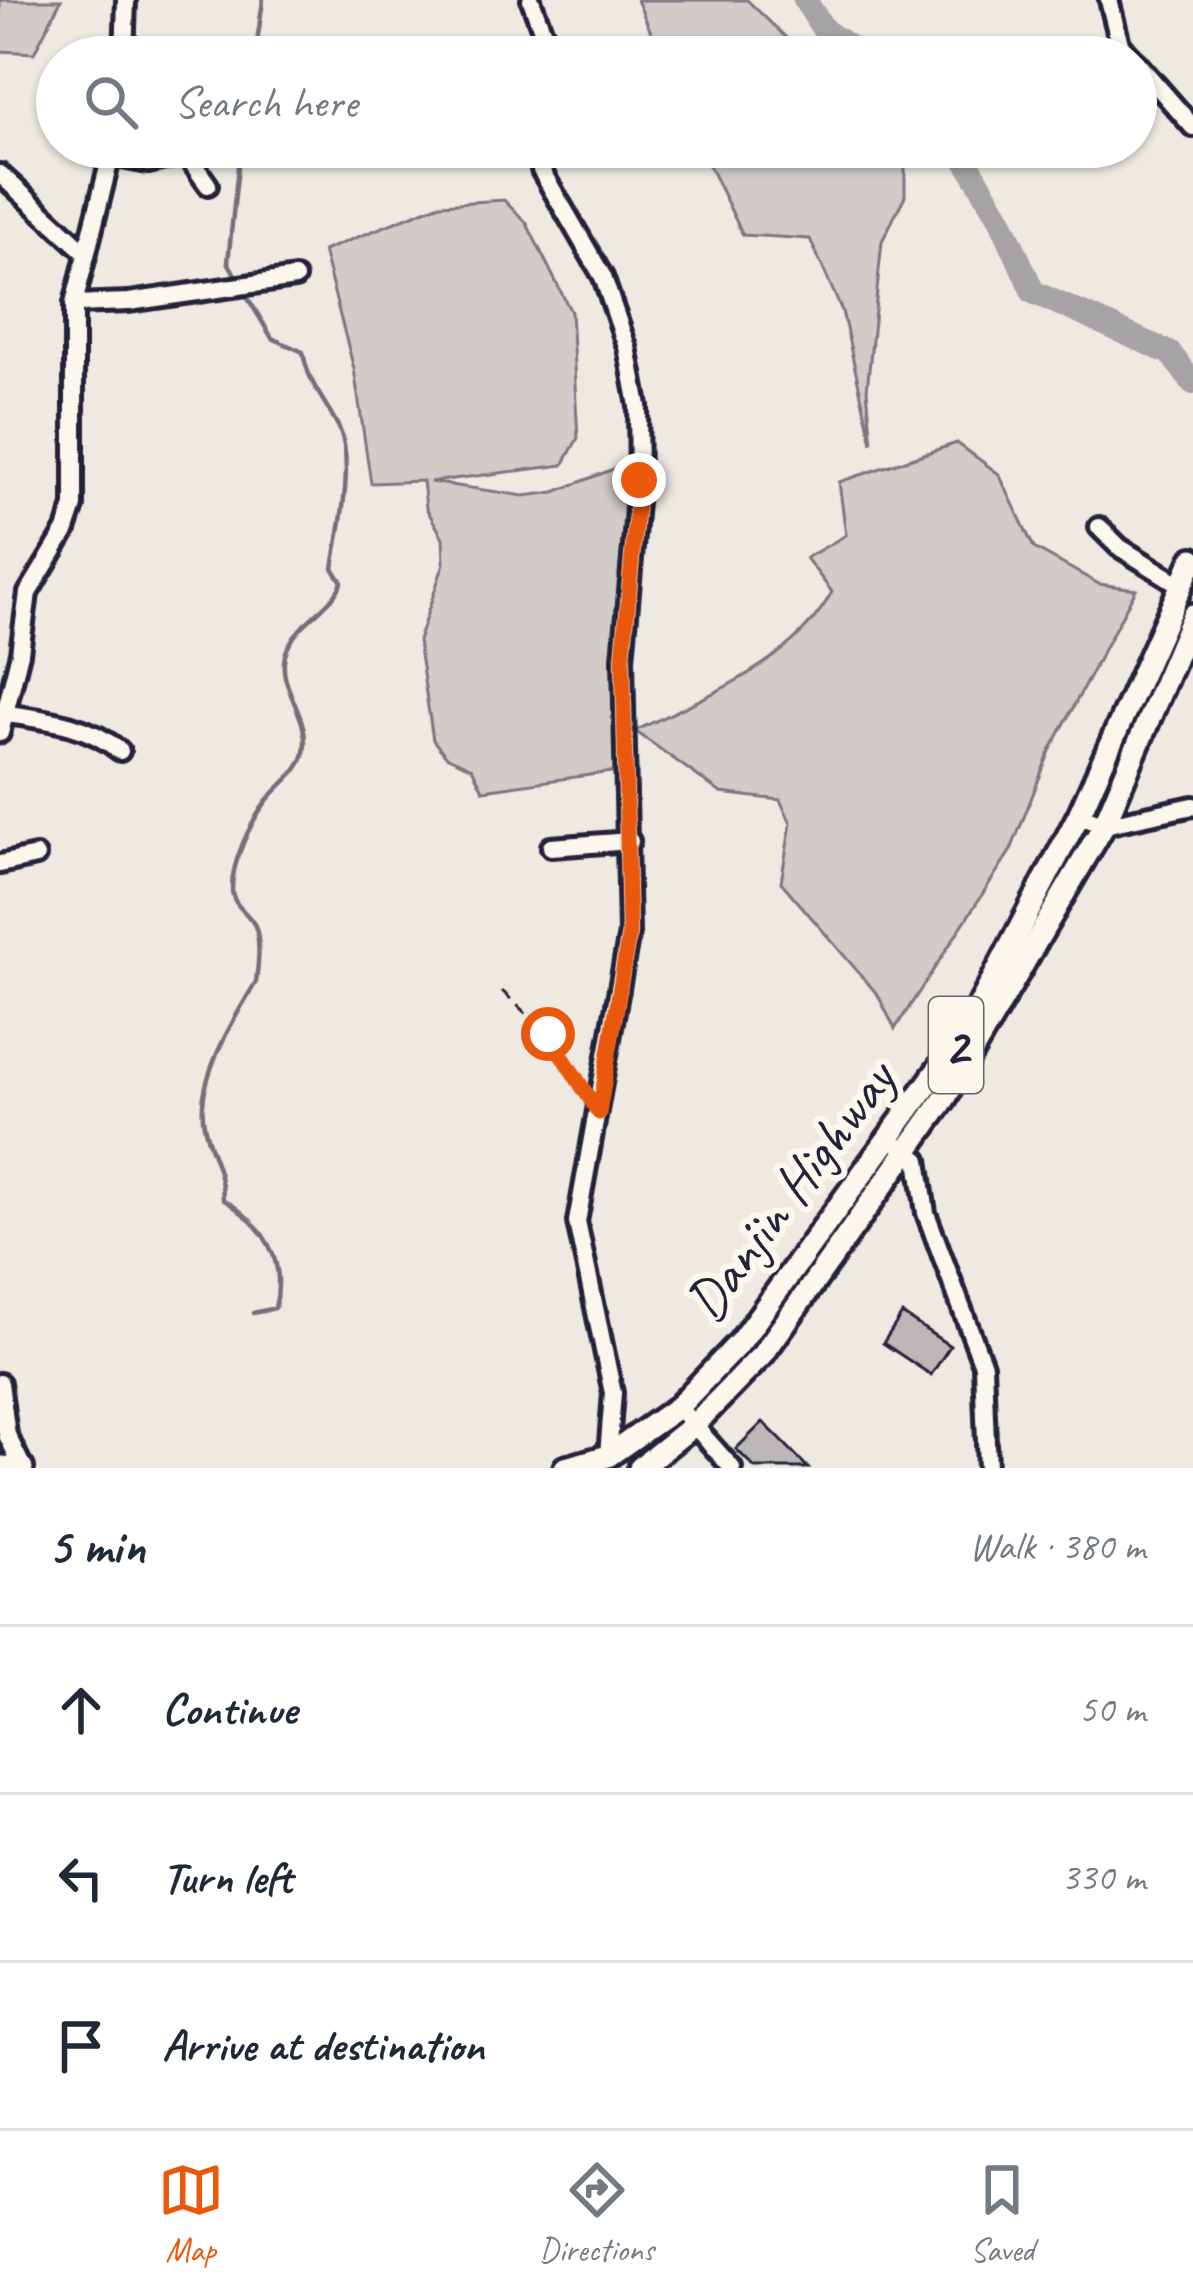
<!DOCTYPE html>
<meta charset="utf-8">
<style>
:root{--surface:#fff;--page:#f2f2f3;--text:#1f2937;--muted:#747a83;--line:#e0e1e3;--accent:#ea580c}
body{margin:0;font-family:Caveat,sans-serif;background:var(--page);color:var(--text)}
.stop{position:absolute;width:36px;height:36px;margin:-27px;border:9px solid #ea580c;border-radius:50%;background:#fff}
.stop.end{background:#ea580c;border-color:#fff;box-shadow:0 3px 12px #0008}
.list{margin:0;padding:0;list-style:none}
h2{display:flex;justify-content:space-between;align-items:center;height:156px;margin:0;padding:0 48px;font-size:51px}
h2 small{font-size:39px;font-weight:400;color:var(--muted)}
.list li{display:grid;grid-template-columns:78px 1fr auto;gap:36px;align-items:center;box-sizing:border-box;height:168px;padding:0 48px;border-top:3px solid var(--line)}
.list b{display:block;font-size:45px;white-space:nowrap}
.list em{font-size:39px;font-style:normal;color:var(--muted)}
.icon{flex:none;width:66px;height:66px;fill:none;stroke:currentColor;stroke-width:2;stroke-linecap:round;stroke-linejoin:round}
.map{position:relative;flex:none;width:1193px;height:1468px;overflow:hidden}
.search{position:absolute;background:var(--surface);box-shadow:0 3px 9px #0004;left:36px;right:36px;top:36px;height:132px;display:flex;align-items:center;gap:30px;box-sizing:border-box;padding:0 42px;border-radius:66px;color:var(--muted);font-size:45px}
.sheet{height:660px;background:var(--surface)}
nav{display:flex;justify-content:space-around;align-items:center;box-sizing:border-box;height:168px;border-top:3px solid var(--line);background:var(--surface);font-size:33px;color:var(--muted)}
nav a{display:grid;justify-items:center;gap:6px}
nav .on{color:var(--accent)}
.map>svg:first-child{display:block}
.green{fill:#d0cdc9;stroke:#797882;stroke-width:3}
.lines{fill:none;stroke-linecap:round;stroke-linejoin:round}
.stream{stroke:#716f7c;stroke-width:4.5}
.river{stroke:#a6a3a7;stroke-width:24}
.building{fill:#bcb8b8;stroke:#22223b;stroke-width:3}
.minor-casing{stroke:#22223b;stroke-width:26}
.major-casing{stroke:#22223b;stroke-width:30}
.path{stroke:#22223b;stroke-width:3;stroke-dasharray:12 9;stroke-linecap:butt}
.minor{stroke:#fbf7ec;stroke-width:16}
.major{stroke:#fbf7ec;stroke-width:21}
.route{stroke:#ea580c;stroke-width:15}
.labels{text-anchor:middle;stroke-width:12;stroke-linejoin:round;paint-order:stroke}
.shield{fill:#fbf7ec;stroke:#636270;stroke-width:3}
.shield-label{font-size:54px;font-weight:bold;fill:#22223b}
.street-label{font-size:57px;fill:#22223b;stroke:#fbf7ec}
</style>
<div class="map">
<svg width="1193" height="1468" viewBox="0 0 1193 1468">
<rect width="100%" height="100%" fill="#eeeae2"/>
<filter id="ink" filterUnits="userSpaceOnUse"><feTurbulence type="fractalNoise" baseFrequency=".00833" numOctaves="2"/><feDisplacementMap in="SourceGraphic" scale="24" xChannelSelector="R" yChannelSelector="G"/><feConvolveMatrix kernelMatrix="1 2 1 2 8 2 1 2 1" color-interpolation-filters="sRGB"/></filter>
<g filter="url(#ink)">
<!-- green -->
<g class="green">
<path d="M0 0H61L34 53 0 51Z"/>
<path d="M637 0H747L806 57H662Z"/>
<path d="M700 147H891L905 165V196L882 241 867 390 872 443 842 311 810 239 743 235Z"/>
<path d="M504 200 526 222 571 312 578 438 563 465 430 482 524 496 555 492 616 468 626 475 615 654 619 771 483 790 472 768 446 756 433 740 418 641 444 563 443 538 426 508 423 481 371 483 354 369 323 251 440 204Z"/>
<path d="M957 443 999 474 1034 548 1099 584 1136 589 1050 751 1011 850 895 1029 878 995 781 882 791 823 780 800 721 793 635 731C705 696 792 665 832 592L806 558 846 535 839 482Z"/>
</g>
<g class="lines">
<!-- stream -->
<g class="stream">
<path d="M255 57 263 0"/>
<path d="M238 280 228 262 240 147"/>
<path d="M243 290 272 338 303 352C308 384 325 400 339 428 355 463 339 531 333 568L342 582C332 608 302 619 289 645 271 679 305 707 305 742 306 771 280 782 266 802 250 823 232 862 232 888 232 907 248 911 255 926 261 940 258 967 256 982 234 1018 195 1081 204 1125 209 1152 223 1170 223 1199 264 1225 287 1259 275 1308L253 1313"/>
</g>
<!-- river -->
<g class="river">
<path d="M805 0 824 30 864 57"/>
<path d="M958 147 1000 218 1033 292 1170 353 1193 383"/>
</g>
</g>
<!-- building -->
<g class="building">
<path d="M902 1314 950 1346 931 1375 883 1343Z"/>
<path d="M763 1422 787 1446 808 1468H755L736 1449Z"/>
</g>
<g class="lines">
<defs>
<g id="minor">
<path d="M531 0 552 57"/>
<path d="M1109 0 1120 44 1131 57"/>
<path d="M124 57 126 0"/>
<path d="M1136 62 1193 127"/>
<path d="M541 147V170L603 277 627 347 638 406 639 480 623 659 629 933 577 1222 613 1393 608 1456"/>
<path d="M111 156 148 163 186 154 208 185"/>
<path d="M0 174 84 251"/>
<path d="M74 304 129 302 295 278"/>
<path d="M1099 527 1119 547 1182 586"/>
<path d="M7 714C49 720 87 724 120 751"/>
<path d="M0 733 20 653 28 593 66 530 74 506V304L113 147"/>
<path d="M1079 815 1104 825 1193 806"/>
<path d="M551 847 630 841"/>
<path d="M0 864 36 856"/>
<path d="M901 1147 918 1160 926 1213 983 1365 987 1468"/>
<path d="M0 1383 7 1435 23 1468"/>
<path d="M678 1407 732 1468"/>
</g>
<g id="major">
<path d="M0 1467 22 1468"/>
<path d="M565 1468 608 1456 678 1407 741 1341 966 1031 1079 815 1193 559"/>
<path d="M640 1468 694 1425 763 1354 945 1098 1104 825 1193 615"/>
</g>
</defs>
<!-- minor casing -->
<use href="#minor" class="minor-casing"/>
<!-- major casing -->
<use href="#major" class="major-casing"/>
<!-- path -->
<path class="path" d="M502 991 548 1034 584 1092"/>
<!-- minor -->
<use href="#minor" class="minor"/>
<!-- major -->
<use href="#major" class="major"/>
</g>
</g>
<g class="lines" filter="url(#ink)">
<!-- route -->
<path class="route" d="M548 1034 599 1113 629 933 623 659 639 480"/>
</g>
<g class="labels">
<!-- shield labels -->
<rect class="shield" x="929" y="997" width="54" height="96" rx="9"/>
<g class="shield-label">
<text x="956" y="1064">2</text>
</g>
<!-- street labels -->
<g class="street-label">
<text transform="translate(789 1190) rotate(-53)" y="20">Danjin Highway</text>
</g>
</g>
</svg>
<div class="stop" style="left:548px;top:1034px"></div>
<div class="stop end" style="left:639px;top:480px"></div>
<div class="search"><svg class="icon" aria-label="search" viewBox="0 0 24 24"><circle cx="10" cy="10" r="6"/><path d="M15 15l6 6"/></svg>Search here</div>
</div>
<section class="sheet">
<h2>5 min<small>Walk · 380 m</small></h2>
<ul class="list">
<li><svg class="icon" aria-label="ahead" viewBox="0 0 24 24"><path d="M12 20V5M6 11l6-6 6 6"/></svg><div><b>Continue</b></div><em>50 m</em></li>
<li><svg class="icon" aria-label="left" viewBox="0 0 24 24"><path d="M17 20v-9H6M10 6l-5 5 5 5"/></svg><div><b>Turn left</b></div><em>330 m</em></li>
<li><svg class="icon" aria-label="arrive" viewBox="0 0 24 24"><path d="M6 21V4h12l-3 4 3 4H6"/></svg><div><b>Arrive at destination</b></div></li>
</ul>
</section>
<nav>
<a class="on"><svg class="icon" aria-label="map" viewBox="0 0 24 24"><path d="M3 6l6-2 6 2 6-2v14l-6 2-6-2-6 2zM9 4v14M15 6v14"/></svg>Map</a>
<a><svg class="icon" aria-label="directions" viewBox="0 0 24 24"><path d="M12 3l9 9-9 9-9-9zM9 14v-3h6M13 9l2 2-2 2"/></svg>Directions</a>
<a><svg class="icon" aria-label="saved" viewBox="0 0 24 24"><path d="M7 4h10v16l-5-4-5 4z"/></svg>Saved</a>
</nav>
